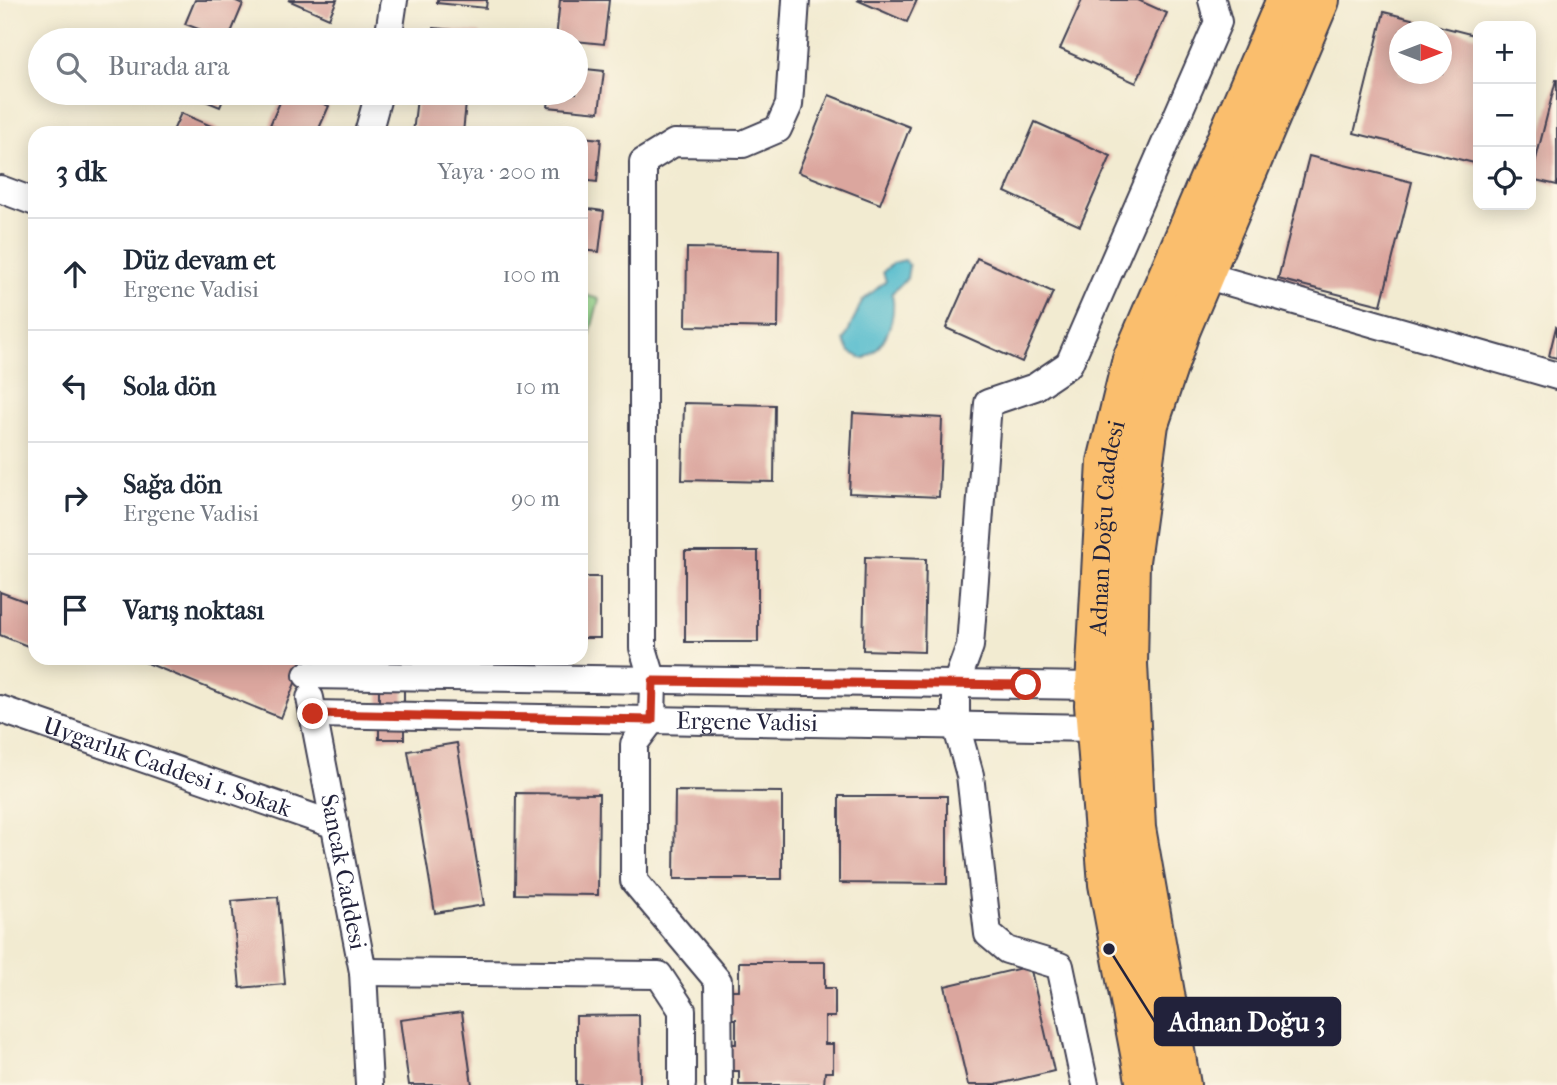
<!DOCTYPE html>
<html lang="tr">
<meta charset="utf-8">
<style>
:root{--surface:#fff;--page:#f2f2f3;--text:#1f2937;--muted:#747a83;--line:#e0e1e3}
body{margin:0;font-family:"IM FELL French Canon",serif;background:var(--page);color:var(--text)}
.controls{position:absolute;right:21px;top:21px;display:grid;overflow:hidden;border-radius:14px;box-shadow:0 4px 18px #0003}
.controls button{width:63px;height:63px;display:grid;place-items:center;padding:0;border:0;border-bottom:2px solid var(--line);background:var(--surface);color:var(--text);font:35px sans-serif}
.compass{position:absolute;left:1389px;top:21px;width:63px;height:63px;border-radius:50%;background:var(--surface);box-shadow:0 4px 18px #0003;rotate:90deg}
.stop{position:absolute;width:21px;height:21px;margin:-16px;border:5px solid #c8321e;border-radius:50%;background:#fff}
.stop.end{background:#c8321e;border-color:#fff;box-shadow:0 2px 7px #0008}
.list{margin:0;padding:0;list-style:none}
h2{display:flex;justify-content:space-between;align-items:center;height:91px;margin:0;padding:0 28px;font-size:30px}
h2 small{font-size:23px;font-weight:400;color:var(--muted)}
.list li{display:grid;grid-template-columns:46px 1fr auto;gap:21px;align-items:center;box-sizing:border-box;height:112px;padding:0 28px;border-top:2px solid var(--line)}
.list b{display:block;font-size:26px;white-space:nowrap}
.list p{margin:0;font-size:23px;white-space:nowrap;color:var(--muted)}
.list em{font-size:23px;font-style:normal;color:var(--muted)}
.icon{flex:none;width:38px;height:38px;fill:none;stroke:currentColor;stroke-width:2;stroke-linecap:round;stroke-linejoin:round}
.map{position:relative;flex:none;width:1557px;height:1085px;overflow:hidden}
.search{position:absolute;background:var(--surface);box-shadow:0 4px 18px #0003;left:28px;top:28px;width:560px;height:77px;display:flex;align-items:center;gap:18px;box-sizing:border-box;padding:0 24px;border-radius:38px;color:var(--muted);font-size:26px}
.panel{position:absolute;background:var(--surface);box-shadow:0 4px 18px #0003;left:28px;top:126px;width:560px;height:539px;border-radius:21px}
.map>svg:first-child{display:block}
.green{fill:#9bdc93;stroke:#5e7f67;stroke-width:2}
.water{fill:#50bacc;stroke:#396e84;stroke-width:2}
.building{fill:#dba69e;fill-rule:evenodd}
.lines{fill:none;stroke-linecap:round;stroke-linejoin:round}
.street-casing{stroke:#414052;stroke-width:30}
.primary-casing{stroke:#414052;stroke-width:42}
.street{stroke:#fff;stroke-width:26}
.primary{stroke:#fabe6d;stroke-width:38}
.route{stroke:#c8321e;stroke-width:9}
.labels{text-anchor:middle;stroke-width:6;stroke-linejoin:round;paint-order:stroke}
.street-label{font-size:24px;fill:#22223b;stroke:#fcf5e5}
.leader{fill:none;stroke:#22223b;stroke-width:2.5}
.callout-dot{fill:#22223b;stroke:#fcf5e5;stroke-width:2.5}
.callout{fill:#22223b;stroke:#22223b;stroke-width:2.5}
.callout-label{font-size:26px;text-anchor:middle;font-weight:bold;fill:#fff}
</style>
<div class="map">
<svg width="1557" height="1085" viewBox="0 0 1557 1085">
<rect width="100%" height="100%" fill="#fcf5e5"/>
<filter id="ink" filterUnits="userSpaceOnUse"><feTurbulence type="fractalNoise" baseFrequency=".0143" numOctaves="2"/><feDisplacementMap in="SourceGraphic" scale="14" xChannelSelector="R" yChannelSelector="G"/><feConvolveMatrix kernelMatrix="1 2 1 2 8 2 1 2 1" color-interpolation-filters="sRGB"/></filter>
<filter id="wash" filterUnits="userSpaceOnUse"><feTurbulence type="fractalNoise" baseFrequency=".00686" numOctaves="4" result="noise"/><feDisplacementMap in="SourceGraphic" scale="28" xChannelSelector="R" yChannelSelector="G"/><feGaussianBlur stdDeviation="1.57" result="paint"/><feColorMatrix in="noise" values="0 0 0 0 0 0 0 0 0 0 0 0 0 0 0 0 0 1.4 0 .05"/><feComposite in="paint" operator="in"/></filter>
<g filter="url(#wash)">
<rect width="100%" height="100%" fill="#f2ebd1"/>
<!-- green -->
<path class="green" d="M581 294 599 299 581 368Z"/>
<!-- water -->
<path class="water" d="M905 260 909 266 907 278 892 293C897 318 886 348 863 359L850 352 844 341 862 301 886 281 883 272 893 263Z"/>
<g id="blocks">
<!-- building -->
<g class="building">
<path d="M195 0H234L243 4 228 40 185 24Z"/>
<path d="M288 0H337L329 18Z"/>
<path d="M437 0H487L486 8 437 3Z"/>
<path d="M560 0H609L604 44 556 39Z"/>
<path d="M857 0H917L907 22Z"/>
<path d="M1082 0H1138L1167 13 1136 83 1060 49Z"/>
<path d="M1384 12 1478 36V164L1354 133ZM1400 32H1442V74H1400Z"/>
<path d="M434 28 481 33 480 40H433Z"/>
<path d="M294 29 320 40H289Z"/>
<path d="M576 68 604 71 599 112 548 107 550 93H576Z"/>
<path d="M1556 80H1557V185L1531 179Z"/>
<path d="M186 93H226L220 107Z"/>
<path d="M284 93H299L329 106 317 133H288L270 125Z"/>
<path d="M829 95 910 127 880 204 798 172Z"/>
<path d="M417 98 466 103 463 133H413Z"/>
<path d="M181 113 227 133H172Z"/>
<path d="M1035 122 1111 156 1080 226 1005 192Z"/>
<path d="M581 137 601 139 597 182 581 180Z"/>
<path d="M1309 156 1412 182 1381 305 1278 279Z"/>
<path d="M581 208 604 211 599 252 581 250Z"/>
<path d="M687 248 779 250 778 328 686 326Z"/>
<path d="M977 258 1053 292 1022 362 946 328Z"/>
<path d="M1556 327 1557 328V358L1549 356Z"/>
<path d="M684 403 775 405 774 482 682 480Z"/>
<path d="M853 413 942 418 939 497 849 493Z"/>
<rect x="685" y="551" width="73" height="91"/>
<path d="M865 557 926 559 924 652 863 650Z"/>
<rect x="581" y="577" width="19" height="61"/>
<path d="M0 592 35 605V649L0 635Z"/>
<path d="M135 658H305L281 718Z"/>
<rect x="379" y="660" width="25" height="79"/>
<path d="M457 743 484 905 435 913 408 751Z"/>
<path d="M675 791 782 792V879H674Z"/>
<path d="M516 793 599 794 598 895 515 894Z"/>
<path d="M839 796H947V884L839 883Z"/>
<path d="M278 897 285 984 240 988 232 901Z"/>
<path d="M739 962H825V988H835V1017H825V1044H833V1072H825L824 1085H739V1071H729V1044H736V1019H729V990H739Z"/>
<path d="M1030 966 1054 1071 995 1085H968L945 986Z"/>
<path d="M462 1012 472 1085H409L400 1020Z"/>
<path d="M639 1015 640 1085H576V1016Z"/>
</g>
</g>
</g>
<g filter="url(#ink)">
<use href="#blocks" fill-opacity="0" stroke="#414052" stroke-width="2"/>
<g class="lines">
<defs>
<g id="street">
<path d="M388 40 394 0"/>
<path d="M368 133 379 93"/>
<path d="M0 189 35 202"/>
<path d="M1204 275 1557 376"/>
<path d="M307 675 1095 686"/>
<path id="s1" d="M310 698 363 972 369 1085"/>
<path id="s2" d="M0 709 335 825"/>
<path id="s3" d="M313 714 1096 728"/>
<path d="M363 972 659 975 682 1010V1085"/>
<path d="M719 1085 718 981 634 881V744L652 720 653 681 643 648V162L674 143 743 144 778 129 789 105 796 0"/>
<path d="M1085 1085 1060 966 1007 950 988 934 970 775 956 725V684L970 646 988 403 1035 387 1069 364 1218 22 1212 0"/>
</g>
<g id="primary">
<path id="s4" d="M1146 1085 1108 884 1094 705 1107 462 1132 359 1286 0"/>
<path d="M1181 1085 1136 828 1128 664 1130 561 1149 424 1181 329 1320 0"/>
</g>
</defs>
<!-- street casing -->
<use href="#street" class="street-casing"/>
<!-- primary casing -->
<use href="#primary" class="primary-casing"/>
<!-- street -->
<use href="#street" class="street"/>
<!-- primary -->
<use href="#primary" class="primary"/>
</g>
</g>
<g class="lines" filter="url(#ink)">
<!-- route -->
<path class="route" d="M313 714 652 720 653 681 1026 685"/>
</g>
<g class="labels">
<!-- street labels -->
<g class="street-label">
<text dy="8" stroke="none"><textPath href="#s4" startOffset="562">Adnan Doğu Caddesi</textPath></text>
<text dy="8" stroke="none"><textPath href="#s3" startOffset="434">Ergene Vadisi</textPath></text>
<text dy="8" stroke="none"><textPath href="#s2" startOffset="177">Uygarlık Caddesi 1. Sokak</textPath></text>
<text dy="8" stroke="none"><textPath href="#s1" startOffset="177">Sancak Caddesi</textPath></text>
</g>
</g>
<!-- callouts -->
<path class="leader" d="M1109 949L1155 1022"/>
<circle class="callout-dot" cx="1109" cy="949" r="7"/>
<rect class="callout" x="1155" y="998" width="185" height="47" rx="7"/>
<g class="callout-label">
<text x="1247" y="1031">Adnan Doğu 3</text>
</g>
</svg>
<div class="controls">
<button>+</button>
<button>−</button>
<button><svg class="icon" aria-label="locate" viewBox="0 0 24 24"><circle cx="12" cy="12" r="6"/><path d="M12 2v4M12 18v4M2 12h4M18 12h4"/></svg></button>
</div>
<svg class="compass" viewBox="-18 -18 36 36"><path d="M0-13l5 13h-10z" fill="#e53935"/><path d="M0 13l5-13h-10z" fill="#747a83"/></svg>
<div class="stop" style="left:1026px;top:685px"></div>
<div class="stop end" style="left:313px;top:714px"></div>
<div class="search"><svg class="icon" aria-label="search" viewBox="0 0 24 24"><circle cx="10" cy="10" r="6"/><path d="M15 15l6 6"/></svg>Burada ara</div>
<section class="panel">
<h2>3 dk<small>Yaya · 200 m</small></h2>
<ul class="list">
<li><svg class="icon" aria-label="ahead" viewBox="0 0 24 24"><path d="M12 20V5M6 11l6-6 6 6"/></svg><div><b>Düz devam et</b><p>Ergene Vadisi</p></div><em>100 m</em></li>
<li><svg class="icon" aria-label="left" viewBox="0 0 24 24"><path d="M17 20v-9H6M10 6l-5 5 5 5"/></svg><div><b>Sola dön</b></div><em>10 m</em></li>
<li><svg class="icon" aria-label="right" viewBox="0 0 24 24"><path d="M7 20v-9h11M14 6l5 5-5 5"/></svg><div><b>Sağa dön</b><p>Ergene Vadisi</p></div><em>90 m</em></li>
<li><svg class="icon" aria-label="arrive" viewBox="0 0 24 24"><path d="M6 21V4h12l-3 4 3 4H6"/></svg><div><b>Varış noktası</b></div></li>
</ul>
</section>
</div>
